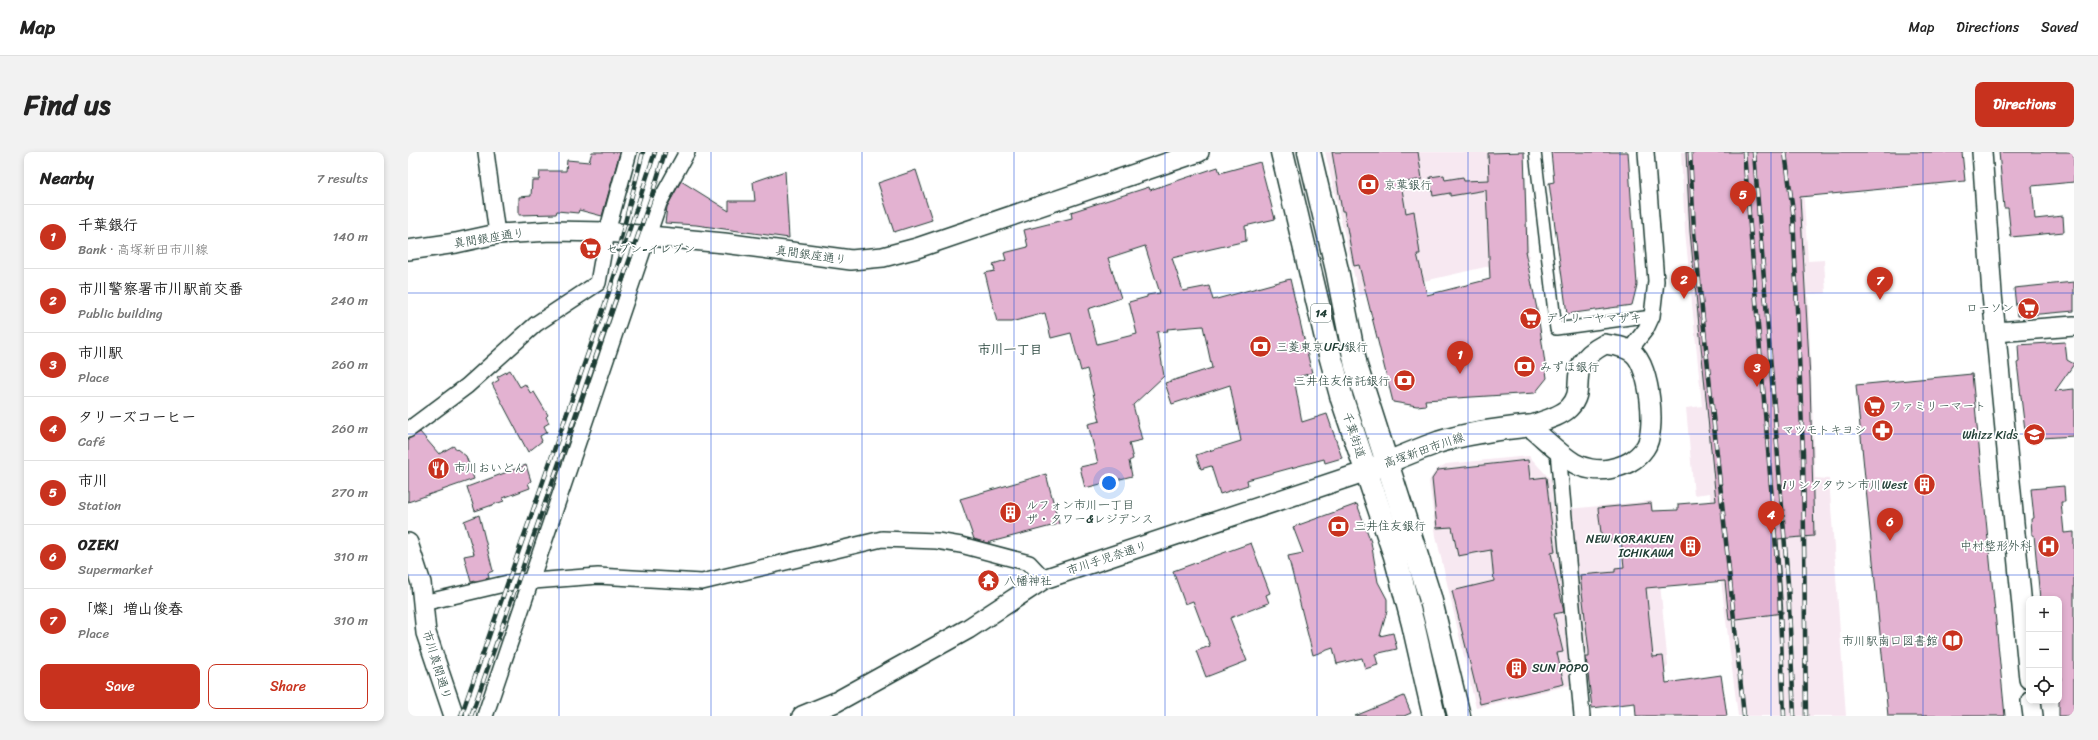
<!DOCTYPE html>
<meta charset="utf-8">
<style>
:root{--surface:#fff;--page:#f2f2f2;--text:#222;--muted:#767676;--line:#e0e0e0;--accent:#c8321e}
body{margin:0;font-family:Sriracha,"Klee One",sans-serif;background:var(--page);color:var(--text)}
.controls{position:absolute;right:12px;bottom:12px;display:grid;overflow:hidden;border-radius:8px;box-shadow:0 2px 6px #0003}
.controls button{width:36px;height:36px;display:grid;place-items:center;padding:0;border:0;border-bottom:1px solid var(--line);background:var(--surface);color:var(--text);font:20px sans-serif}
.you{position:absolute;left:701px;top:331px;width:14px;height:14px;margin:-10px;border:3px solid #fff;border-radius:50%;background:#1a73e8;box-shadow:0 0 0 6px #1a73e833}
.badge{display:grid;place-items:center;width:26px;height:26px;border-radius:50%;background:var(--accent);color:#fff;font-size:13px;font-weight:700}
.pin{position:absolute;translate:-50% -33px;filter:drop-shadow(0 1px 2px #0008)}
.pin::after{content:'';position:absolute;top:21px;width:14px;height:12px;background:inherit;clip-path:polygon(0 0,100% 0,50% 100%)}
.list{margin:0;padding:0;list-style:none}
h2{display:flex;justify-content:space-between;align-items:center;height:52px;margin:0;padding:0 16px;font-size:17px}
h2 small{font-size:13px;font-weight:400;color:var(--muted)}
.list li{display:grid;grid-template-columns:26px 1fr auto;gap:12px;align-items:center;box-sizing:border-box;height:64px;padding:0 16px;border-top:1px solid var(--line)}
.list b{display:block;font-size:15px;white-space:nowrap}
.list p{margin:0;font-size:13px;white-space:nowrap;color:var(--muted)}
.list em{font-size:13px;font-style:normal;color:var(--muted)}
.actions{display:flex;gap:8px;padding:12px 16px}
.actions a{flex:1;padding:9px 0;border:1px solid var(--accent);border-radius:8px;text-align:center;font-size:14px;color:var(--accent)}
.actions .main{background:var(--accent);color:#fff}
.icon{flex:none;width:22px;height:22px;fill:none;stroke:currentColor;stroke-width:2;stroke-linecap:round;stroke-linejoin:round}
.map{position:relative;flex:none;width:1666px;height:564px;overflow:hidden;border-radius:8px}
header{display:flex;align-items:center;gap:24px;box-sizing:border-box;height:56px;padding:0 20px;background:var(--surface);border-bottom:1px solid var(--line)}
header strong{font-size:19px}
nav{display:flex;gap:22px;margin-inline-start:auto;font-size:14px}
.intro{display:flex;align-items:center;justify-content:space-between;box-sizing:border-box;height:96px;padding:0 24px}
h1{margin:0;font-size:28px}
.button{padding:10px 18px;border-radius:8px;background:var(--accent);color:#fff;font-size:14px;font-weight:700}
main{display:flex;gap:24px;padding:0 24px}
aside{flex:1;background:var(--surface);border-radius:8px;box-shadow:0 2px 6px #0003}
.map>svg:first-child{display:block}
.built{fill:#f7e8f1}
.building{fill:#e3b2d1;stroke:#1f3d34;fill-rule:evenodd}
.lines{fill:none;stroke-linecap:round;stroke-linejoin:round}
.pedestrian-casing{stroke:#1f3d34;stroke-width:14}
.minor-casing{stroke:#1f3d34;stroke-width:18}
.tertiary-casing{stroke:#1f3d34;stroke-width:22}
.secondary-casing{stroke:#1f3d34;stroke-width:24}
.trunk-casing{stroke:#1f3d34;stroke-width:25}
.pedestrian{stroke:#fff;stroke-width:11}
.minor{stroke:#fff;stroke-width:15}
.tertiary{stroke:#fff;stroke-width:19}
.secondary{stroke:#fff;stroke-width:21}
.trunk{stroke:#fff;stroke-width:22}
.rail-casing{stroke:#1f3d34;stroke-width:4.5}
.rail{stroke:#fff;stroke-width:3;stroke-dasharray:9;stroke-linecap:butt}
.grid{fill:none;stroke:#1d4ed8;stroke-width:1;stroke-opacity:0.55}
.labels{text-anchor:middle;stroke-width:3.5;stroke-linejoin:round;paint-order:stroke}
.shield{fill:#fff;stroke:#627771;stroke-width:1}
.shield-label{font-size:11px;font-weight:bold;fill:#1f3d34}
.poi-label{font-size:12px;fill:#1f3d34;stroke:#fff;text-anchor:start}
.street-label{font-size:12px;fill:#1f3d34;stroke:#fff}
.neighbourhood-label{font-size:13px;font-weight:bold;fill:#1f3d34;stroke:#fff}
</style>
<header>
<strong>Map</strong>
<nav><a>Map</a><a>Directions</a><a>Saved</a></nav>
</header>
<div class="intro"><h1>Find us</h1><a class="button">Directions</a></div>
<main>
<aside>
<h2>Nearby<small>7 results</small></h2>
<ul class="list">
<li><span class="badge">1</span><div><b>千葉銀行</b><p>Bank · 高塚新田市川線</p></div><em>140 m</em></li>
<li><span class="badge">2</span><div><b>市川警察署市川駅前交番</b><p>Public building</p></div><em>240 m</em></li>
<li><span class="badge">3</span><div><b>市川駅</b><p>Place</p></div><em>260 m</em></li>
<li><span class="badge">4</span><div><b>タリーズコーヒー</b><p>Café</p></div><em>260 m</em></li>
<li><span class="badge">5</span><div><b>市川</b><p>Station</p></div><em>270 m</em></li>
<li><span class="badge">6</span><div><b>OZEKI</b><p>Supermarket</p></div><em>310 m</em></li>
<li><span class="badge">7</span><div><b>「燦」増山俊春</b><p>Place</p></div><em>310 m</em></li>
</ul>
<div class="actions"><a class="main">Save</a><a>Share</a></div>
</aside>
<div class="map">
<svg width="1666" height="564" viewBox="0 0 1666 564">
<rect width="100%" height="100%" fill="#fff"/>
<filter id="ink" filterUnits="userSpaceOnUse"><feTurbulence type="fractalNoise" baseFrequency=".025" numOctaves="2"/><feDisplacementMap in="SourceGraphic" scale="8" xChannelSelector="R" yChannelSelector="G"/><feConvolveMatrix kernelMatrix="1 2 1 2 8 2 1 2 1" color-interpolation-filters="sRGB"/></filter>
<g filter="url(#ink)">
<!-- built -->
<g class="built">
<path d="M917 0H1116L1121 105 951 144Z"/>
<path d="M1273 0H1390L1396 50 1400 109 1416 108 1418 141 1400 142 1407 326 1421 327 1438 564H1330L1302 341 1286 343 1278 256 1294 254 1277 79Z"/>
<path d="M1121 304 1143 328 1163 533 1068 556 1028 384 1021 329 1028 318 1038 312Z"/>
<path d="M1244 349 1260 514 1256 519 1175 530 1160 357Z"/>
</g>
<!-- building -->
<g class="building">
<path d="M184 0H212L194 64 171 58 170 61 149 59 148 62 111 63V45L123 44 124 28H131L132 19H158L159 8 181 10Z"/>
<path d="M924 0H1010L1014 27 993 31 998 61 1006 59 1012 102H1009L1019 143 1082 127 1078 38 1042 44V41L1025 44 1022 25 1036 23 1037 28 1055 25 1056 29 1081 28 1080 1 1116 0 1119 99H1117L1130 162 1139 226 1127 241 1017 248 1018 253 1009 254 985 250 951 113 946 114 936 59H934Z"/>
<path d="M1143 0H1220L1229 133 1224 153 1159 162 1141 31 1146 30Z"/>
<path d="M1278 0H1554L1557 29 1392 45 1402 227 1406 384 1370 387 1375 461 1321 468 1317 429 1238 436 1245 505 1255 504 1258 531 1313 523 1319 564H1228L1227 551 1184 556 1178 505H1181V499L1172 423 1207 420V416L1216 415 1213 387 1194 389 1190 356 1243 351 1244 359 1270 358V352L1308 349 1282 80Z"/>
<path d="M1591 0H1666V30L1624 34 1627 67 1655 64 1656 80 1603 85 1600 56H1596Z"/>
<path d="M852 10 867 67 837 74 838 89 764 106 775 139 801 134 805 148 882 127 904 221 886 226 894 270 919 262 934 306 917 311 916 307 839 328 840 333 812 342 803 314 793 317 788 303 833 289 822 233 764 252 757 231 804 216 795 174 759 177 760 179 749 180 756 224 725 253 734 288 721 291 725 307 721 309 724 324 677 336 672 315 690 311 680 272 692 269 679 217 673 219 663 181 643 186 637 161 603 170H589L577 121 587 119 585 112 598 108 596 101 620 95 616 78 664 66 663 60 741 35 742 38 810 15 812 21ZM737 94 752 141 739 143V145L721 150 729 182 689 192 680 157 713 146 700 106Z"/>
<path d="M508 18 524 68 486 80 470 31Z"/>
<path d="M377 19 381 86 288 73 257 71 259 55 273 29 321 59V49H347L345 30Z"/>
<path d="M1666 130V159L1609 164 1606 136Z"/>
<path d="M1657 190 1659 208 1666 212 1647 239 1666 237V284L1618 287 1609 211 1611 210 1610 193Z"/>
<path d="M102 218 112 235 117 232 123 242 126 240 140 263 138 265 141 271 136 274 139 280 132 284 134 289 120 300 84 232 91 228 89 225Z"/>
<path d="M1564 222 1597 564H1480L1448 233Z"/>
<path d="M12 280 31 302 45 294 58 304 66 327 0 350V287Z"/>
<path d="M1120 308 1122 327 1138 325 1147 400 1143 401 1156 460 1146 462 1155 500 1149 501 1156 532 1072 552 1044 439 1086 429 1083 398 1050 404 1044 375 1029 376 1024 327 1030 318Z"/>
<path d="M118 313 123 329 120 331 122 336 95 346 96 349 67 359 59 335Z"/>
<path d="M638 322 651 372 579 391 566 387 552 347Z"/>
<path d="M1656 334 1657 350H1653L1656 381 1666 380V564H1651V528H1653L1651 503V447H1632L1626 383H1624L1623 367 1626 366 1623 337Z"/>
<path d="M949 352 963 390 970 430 979 447V459L972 484 985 481 989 497 967 502 970 513 957 517 954 506 929 512 925 496 905 503 880 404 895 401 885 375Z"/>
<path d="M71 363 85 419 80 421 81 426 63 430 56 404 66 402 56 369Z"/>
<path d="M843 391 862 441 858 443 861 451 822 466 839 509 798 525 788 499 802 494 785 449 777 452 765 419Z"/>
<path d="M996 544 1003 561 996 564H947Z"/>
</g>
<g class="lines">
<defs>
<path id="pedestrian" d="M1127 0 1148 177 1244 164"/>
<g id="minor">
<path d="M78 0 89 82"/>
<path d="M1221 199 1238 177 1244 164 1248 129 1238 0"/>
<path d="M0 278 59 234 128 172 190 131 199 80 221 0"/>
<path d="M1150 299 1174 564"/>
<path d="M15 451 100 431 190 424 294 430 474 387 529 389 553 393 621 411 636 427"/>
<path d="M77 564 251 51 279 0"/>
</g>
<g id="tertiary">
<path d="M1574 0 1584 142 1621 527"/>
<path d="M0 98 48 91 89 82 143 79 199 80 316 91 443 108 475 105 509 96 791 0"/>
<path d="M1588 180 1666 174"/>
<path d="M1197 192C1207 194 1217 194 1225 201 1242 214 1249 280 1237 296 1228 309 1216 314 1201 317 1190 319 1176 317 1166 311 1150 301 1136 286 1121 274 1134 269 1152 265 1161 256 1182 235 1153 215 1197 192Z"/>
<path d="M0 391 13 431 18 481 46 564"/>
<path d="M1623 549 1625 564"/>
<path d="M394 564 428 550 560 477 636 427 959 319"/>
</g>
<path id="secondary" d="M963 317C986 308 1008 298 1031 290 1060 281 1091 277 1121 274"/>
<g id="trunk">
<path d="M874 0 922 203 934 247 987 404 1005 472 1026 564"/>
<path d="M901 0 929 118 948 214 1022 445 1051 564"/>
</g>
</defs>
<!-- pedestrian casing -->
<use href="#pedestrian" class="pedestrian-casing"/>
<!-- minor casing -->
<use href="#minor" class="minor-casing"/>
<!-- tertiary casing -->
<use href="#tertiary" class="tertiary-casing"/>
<!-- secondary casing -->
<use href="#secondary" class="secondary-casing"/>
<!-- trunk casing -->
<use href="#trunk" class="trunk-casing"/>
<!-- pedestrian -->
<use href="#pedestrian" class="pedestrian"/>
<!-- minor -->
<use href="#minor" class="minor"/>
<!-- tertiary -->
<use href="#tertiary" class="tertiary"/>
<!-- secondary -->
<use href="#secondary" class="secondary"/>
<!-- trunk -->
<use href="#trunk" class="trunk"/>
<defs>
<g id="rail">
<path d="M1282 0 1286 80 1336 564"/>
<path d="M1336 0 1371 434 1376 564"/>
<path d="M1346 0 1380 432 1386 564"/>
<path d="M1377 0 1385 60 1395 301 1398 564"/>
<path d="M210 98 235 0"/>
<path d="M53 564 193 164 247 0"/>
<path d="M63 564 244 43 257 0"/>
</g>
</defs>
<!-- rail casing -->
<use href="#rail" class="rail-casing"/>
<!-- rail -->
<use href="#rail" class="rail"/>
</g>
</g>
<!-- grid -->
<path class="grid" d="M151 0V564M303 0V564M454 0V564M606 0V564M757 0V564M909 0V564M1060 0V564M1212 0V564M1363 0V564M1515 0V564M0 141H1666M0 282H1666M0 423H1666"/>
<!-- icons -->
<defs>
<symbol id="bank-disc" viewBox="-11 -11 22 22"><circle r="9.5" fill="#c8321e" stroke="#fff"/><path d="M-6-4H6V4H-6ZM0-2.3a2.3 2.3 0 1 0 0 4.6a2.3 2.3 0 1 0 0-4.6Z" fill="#fff"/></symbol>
<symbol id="supermarket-disc" viewBox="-11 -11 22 22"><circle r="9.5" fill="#c8321e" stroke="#fff"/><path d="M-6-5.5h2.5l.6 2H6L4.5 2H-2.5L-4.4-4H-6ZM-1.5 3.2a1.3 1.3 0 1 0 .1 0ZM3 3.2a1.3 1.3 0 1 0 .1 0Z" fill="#fff"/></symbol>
<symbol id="pharmacy-disc" viewBox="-11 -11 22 22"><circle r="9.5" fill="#c8321e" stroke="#fff"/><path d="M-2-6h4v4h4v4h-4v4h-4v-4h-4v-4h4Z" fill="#fff"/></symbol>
<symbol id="school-disc" viewBox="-11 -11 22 22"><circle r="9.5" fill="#c8321e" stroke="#fff"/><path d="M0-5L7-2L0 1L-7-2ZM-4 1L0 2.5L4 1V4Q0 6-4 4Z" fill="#fff"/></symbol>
<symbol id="restaurant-disc" viewBox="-11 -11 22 22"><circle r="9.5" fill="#c8321e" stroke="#fff"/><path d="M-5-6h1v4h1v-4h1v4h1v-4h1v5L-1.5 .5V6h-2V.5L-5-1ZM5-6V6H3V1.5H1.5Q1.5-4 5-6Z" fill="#fff"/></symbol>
<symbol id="building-disc" viewBox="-11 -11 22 22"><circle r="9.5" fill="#c8321e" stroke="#fff"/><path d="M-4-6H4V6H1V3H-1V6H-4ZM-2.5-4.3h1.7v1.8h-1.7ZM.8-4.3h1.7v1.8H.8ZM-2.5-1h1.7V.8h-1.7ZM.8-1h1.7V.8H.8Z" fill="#fff"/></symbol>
<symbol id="hospital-disc" viewBox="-11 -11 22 22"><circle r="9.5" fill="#c8321e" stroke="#fff"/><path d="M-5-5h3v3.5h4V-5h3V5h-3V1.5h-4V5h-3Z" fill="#fff"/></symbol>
<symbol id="temple-disc" viewBox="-11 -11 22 22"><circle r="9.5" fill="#c8321e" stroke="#fff"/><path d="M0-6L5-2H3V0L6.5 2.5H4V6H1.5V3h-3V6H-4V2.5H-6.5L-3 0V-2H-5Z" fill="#fff"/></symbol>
<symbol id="library-disc" viewBox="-11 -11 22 22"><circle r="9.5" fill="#c8321e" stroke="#fff"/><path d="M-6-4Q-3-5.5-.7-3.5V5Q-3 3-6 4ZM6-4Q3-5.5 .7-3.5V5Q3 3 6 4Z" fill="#fff"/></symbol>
</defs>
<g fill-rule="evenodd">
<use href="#bank-disc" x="948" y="20" width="25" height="25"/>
<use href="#supermarket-disc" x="170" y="84" width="25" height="25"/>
<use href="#supermarket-disc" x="1608" y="144" width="25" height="25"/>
<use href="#supermarket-disc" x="1110" y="154" width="25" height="25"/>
<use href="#bank-disc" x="840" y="182" width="25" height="25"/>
<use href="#bank-disc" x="1104" y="202" width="25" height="25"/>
<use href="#bank-disc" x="984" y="216" width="25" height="25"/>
<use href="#supermarket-disc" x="1454" y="242" width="25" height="25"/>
<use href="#pharmacy-disc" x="1462" y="266" width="25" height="25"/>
<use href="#school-disc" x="1614" y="270" width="25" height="25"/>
<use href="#restaurant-disc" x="18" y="304" width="25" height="25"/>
<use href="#building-disc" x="1504" y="320" width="25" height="25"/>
<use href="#building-disc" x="590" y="348" width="25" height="25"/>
<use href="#bank-disc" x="918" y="362" width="25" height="25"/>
<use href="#building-disc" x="1270" y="382" width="25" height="25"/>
<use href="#hospital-disc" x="1628" y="382" width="25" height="25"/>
<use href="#temple-disc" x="568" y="416" width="25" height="25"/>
<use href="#library-disc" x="1532" y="476" width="25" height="25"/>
<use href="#building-disc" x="1096" y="504" width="25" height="25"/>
</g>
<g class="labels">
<!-- shield labels -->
<rect class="shield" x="903" y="152" width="20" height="18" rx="3"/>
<g class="shield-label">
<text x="913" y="165">14</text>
</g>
<!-- poi labels -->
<g class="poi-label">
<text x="976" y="37">京葉銀行</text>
<text x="198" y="101">セブン-イレブン</text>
<text x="1606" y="160" text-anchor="end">ローソン</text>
<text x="1138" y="170">デイリーヤマザキ</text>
<text x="868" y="199">三菱東京UFJ銀行</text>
<text x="1132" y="219">みずほ銀行</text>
<text x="982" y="233" text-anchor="end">三井住友信託銀行</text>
<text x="1482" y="258">ファミリーマート</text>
<text x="1458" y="282" text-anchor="end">マツモトキヨシ</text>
<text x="1610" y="287" text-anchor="end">Whizz Kids</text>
<text x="46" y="320">市川おいどん</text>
<text x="1500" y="337" text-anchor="end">iリンクタウン市川West</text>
<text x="618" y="357">ルフォン市川一丁目<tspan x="618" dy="14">ザ・タワー&amp;レジデンス</tspan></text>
<text x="946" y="378">三井住友銀行</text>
<text x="1266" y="391" text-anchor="end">NEW KORAKUEN<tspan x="1266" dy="14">ICHIKAWA</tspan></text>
<text x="1624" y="398" text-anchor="end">中村整形外科</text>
<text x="596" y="433">八幡神社</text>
<text x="1530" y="493" text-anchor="end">市川駅南口図書館</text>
<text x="1124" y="520">SUN POPO</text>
</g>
<!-- street labels -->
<g class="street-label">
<text transform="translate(81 86) rotate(-9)" y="4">真間銀座通り</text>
<text transform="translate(403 103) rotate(8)" y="4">真間銀座通り</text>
<text transform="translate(946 283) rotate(72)" y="4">千葉街道</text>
<text transform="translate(1016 298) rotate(-19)" y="4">高塚新田市川線</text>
<text transform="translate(699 406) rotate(-18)" y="4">市川手児奈通り</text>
<text transform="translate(29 513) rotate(73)" y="4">市川真間通り</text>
</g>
<!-- neighbourhood labels -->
<g class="neighbourhood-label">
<text x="602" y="202">市川一丁目</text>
</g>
</g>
</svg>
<div class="controls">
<button>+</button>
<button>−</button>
<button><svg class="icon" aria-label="locate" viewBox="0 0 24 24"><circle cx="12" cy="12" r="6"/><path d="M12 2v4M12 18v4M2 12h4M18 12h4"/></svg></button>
</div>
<div class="you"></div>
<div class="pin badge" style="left:1052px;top:222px">1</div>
<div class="pin badge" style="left:1276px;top:147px">2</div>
<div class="pin badge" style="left:1349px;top:235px">3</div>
<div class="pin badge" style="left:1363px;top:382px">4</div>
<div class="pin badge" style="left:1335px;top:62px">5</div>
<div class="pin badge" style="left:1482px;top:389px">6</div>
<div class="pin badge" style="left:1472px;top:148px">7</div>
</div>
</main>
